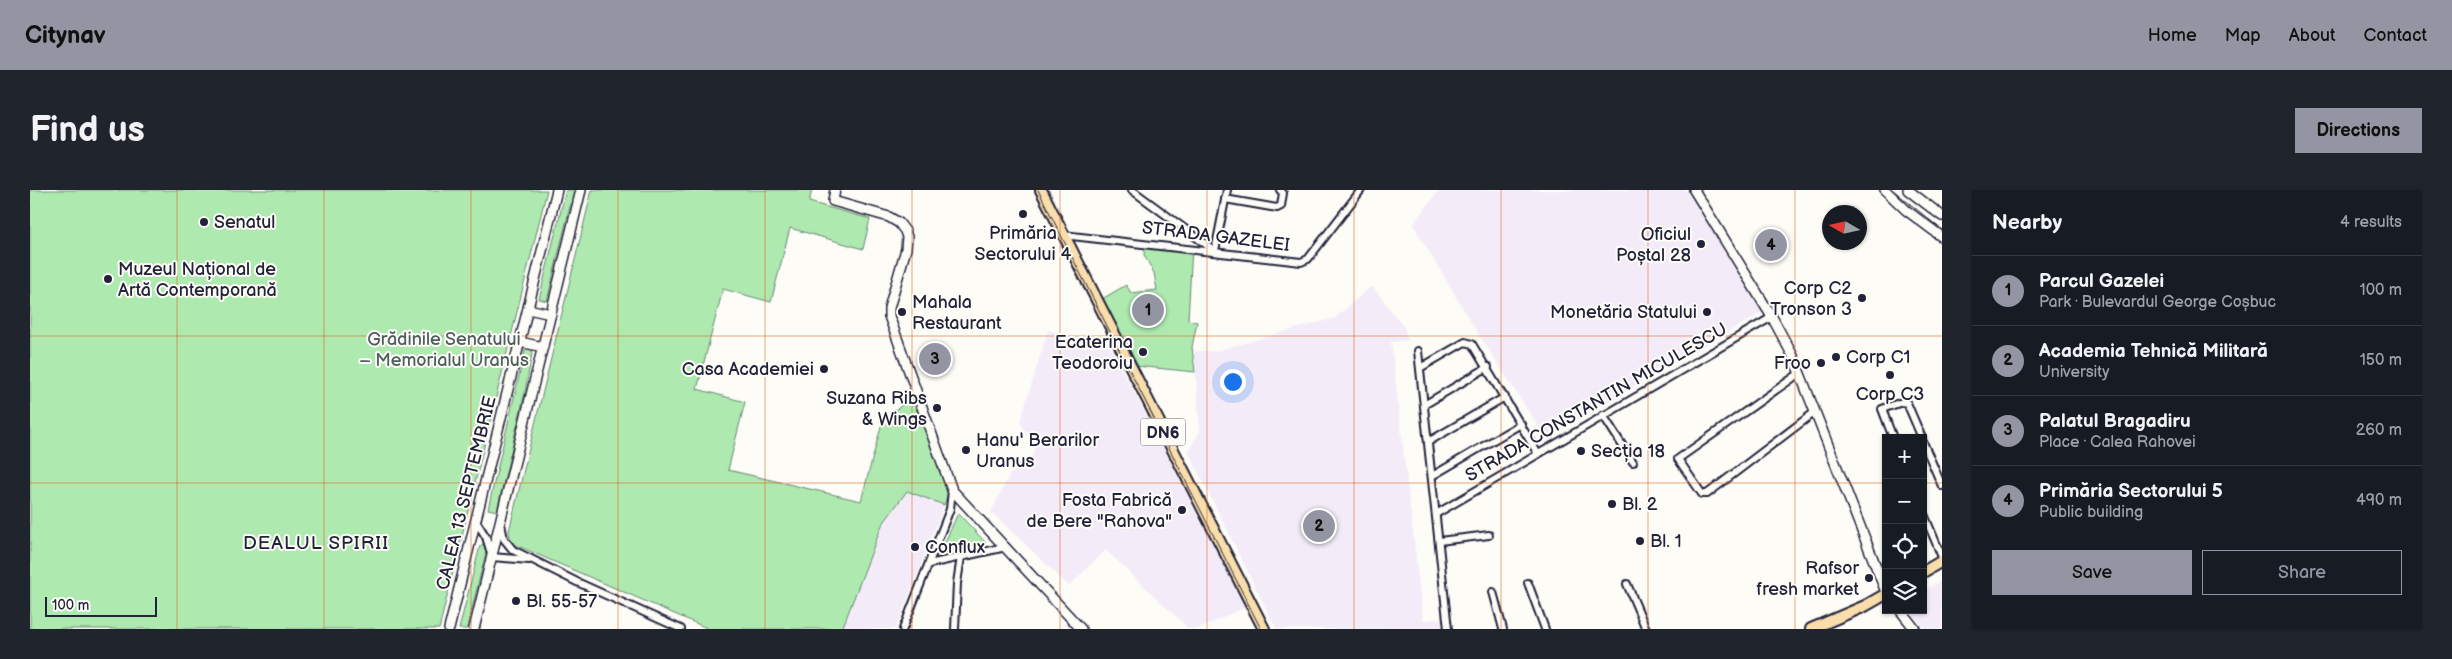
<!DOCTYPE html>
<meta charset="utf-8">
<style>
:root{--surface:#171b24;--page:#20242c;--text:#f1f3f6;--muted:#9ea1a6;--line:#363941;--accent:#9495a2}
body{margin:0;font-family:"Balsamiq Sans",sans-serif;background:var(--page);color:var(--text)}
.controls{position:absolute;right:15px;bottom:15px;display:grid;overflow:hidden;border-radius:0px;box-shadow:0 1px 4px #0004}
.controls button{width:45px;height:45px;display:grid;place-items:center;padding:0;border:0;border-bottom:1px solid var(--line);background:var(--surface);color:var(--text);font:25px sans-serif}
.compass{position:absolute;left:1792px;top:15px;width:45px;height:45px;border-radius:50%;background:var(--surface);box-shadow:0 1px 4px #0004;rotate:279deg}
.scale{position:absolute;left:15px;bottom:12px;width:112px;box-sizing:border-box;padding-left:5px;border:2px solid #22223b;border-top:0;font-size:14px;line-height:18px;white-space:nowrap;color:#22223b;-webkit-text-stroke:4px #fdfcf7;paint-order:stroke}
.you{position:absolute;left:1202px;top:191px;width:18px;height:18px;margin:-12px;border:4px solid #fff;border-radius:50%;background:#1a73e8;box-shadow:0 0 0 8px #1a73e833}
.badge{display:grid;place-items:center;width:32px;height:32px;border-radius:50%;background:var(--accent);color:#111;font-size:16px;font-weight:700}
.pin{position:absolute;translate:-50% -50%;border:2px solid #fff;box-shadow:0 1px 5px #0006}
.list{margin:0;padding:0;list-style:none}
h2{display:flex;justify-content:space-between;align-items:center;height:65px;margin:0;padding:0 20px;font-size:21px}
h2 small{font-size:16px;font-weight:400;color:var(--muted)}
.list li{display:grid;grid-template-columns:32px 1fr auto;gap:15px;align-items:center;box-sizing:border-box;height:70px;padding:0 20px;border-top:1px solid var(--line)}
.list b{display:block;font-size:19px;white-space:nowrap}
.list p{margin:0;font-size:16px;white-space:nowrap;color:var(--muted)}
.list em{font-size:16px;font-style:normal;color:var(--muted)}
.actions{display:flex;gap:10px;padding:15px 20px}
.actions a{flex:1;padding:11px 0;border:1px solid var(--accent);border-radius:0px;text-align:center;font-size:18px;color:var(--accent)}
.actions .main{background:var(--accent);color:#111}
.icon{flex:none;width:28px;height:28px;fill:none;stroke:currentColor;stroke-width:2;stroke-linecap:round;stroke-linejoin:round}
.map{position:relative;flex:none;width:1912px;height:439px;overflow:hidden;border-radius:0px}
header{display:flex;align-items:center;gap:30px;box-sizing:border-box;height:70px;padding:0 25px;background:var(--accent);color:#111}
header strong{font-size:24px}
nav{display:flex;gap:28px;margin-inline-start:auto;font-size:18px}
.intro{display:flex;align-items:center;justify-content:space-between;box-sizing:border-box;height:120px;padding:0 30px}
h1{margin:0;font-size:35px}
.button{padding:12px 22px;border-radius:0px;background:var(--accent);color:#111;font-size:18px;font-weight:700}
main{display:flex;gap:30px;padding:0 30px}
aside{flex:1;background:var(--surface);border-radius:0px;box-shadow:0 1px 4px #0004}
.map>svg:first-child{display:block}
.built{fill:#f3ecf8}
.green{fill:#aee9af;stroke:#688675}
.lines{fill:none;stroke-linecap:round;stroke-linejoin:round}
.street-casing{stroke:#22223b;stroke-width:10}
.secondary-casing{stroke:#22223b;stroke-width:12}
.primary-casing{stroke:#22223b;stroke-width:14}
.street{stroke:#fdfcf7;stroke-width:6}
.secondary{stroke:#fdfcf7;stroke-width:9}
.primary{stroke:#f9deab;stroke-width:10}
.tram{stroke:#22223b;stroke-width:1}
.grid{fill:none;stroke:#e8590c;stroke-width:1;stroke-opacity:0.55}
.poi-dot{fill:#22223b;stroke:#fdfcf7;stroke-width:2}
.labels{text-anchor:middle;stroke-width:4;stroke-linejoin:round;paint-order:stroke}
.shield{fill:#fdfcf7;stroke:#646373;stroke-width:1}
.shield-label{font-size:16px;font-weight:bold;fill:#22223b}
.poi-label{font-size:18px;fill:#22223b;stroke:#fdfcf7;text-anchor:start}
.street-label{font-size:18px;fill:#22223b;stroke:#fdfcf7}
.park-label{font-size:18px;fill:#4c5e5e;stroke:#fdfcf7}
.neighbourhood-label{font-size:19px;letter-spacing:1px;fill:#22223b;stroke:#fdfcf7}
</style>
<header>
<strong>Citynav</strong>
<nav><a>Home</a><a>Map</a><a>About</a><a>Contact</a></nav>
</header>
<div class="intro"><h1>Find us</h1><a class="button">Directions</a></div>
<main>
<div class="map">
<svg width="1912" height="439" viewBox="0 0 1912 439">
<rect width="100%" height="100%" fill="#fdfcf7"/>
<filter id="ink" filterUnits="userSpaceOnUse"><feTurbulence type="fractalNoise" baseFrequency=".02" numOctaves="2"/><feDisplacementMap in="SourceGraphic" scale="10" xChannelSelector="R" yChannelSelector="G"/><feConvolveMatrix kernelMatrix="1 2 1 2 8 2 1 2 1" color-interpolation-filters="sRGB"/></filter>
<g filter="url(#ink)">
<!-- built -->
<g class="built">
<path d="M1409 0H1659L1735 121 1515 247 1444 137 1383 35Z"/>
<path d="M1340 97H1343L1373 136 1379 150 1361 152 1393 430 1413 428 1414 439H1246L1158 261 1170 241 1164 161H1185L1305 128Z"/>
<path d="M1018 140 1080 157 1217 416 1169 439H1159L1076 360 1039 396 961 322 980 284 1000 274 1005 257 990 232Z"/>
<path d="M877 301 914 315 866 439H812L852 335Z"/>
<path d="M1912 390V439H1895L1879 420H1893V401Z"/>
</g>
<!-- green -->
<g class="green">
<path d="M0 0H517L409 439H0Z"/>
<path d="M536 0H544L517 111 509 109Z"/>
<path d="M562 0H782L779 12 840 29 833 59 760 38 741 112 693 99 667 199 715 212 698 280 831 311 853 229 882 208 919 301 914 315 877 301 852 335 812 439H679L481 353 479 341Z"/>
<path d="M1116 53 1162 58 1158 130 1167 132 1162 157 1165 182 1106 176 1072 109 1096 95 1101 103 1127 100 1124 83 1114 65Z"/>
<path d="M496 156 503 158 495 202 467 321 458 319Z"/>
<path d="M928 323 956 353 914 363 912 359Z"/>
<path d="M454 353 457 358 437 439H429L450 356Z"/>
</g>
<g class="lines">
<defs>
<g id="street">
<path d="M1102 0 1185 61 1197 0"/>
<path d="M1195 9 1247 18 1251 16 1253 3 1250 0"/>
<path d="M1033 45 1271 72 1278 69 1331 0"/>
<path d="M1388 161 1418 439"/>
<path d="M1390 178 1435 152 1442 154 1508 264"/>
<path d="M1770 183 1648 269 1672 304H1677L1785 222"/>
<path d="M1394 215 1458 177"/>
<path d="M1573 225 1603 272"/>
<path d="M1863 248 1852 219 1872 212 1877 213 1892 248"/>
<path d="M1398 252 1475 207"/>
<path d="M1893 252 1912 296"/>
<path d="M1402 286 1491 234"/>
<path d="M1893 322 1912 367"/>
<path d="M1406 324 1742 127"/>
<path d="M446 331 456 347 462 367 499 370"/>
<path d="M471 334 474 349 483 360 547 392 651 439"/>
<path d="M1409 351 1459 345"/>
<path d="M899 374 976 357"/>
<path d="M1498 393 1515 439"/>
<path d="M1597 394 1616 439"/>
<path d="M1463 402 1473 439"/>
<path d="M873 439 920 319 922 300"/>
<path d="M925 439 927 393 931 367"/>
</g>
<g id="secondary">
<path d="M805 0 803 11 859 27 869 33 875 41 877 47 876 59 859 118V126L922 300 1051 439"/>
<path d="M1664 0 1742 127 1763 166 1856 402"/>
<path d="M1855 0 1876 20 1912 47"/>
<path d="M1878 0 1912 26"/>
<path d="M498 119 521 124"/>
<path d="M490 152 513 157"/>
<path d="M1870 420 1885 439"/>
<path d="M419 439 527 0"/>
<path d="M444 439 551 0"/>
</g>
<g id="primary">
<path d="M1011 0 1234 439"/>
<path d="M1893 382 1912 371"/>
<path d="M1781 439 1835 416 1856 404"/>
</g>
</defs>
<!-- street casing -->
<use href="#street" class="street-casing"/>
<!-- secondary casing -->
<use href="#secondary" class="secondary-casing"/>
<!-- primary casing -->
<use href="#primary" class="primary-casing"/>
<!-- street -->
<use href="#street" class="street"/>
<!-- secondary -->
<use href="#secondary" class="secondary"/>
<!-- primary -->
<use href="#primary" class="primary"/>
<!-- tram -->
<g class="tram">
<path d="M1008 0 1231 439"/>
<path d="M1863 0 1912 40"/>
</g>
</g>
</g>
<!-- grid -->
<path class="grid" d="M147 0V439M294 0V439M441 0V439M588 0V439M735 0V439M882 0V439M1030 0V439M1177 0V439M1324 0V439M1471 0V439M1618 0V439M1765 0V439M0 146H1912M0 293H1856M1893 293H1912"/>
<!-- markers -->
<g class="poi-dot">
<circle cx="993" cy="24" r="5"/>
<circle cx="174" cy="32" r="5"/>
<circle cx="1671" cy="54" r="5"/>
<circle cx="78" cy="89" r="5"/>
<circle cx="1832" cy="108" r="5"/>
<circle cx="872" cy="122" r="5"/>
<circle cx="1677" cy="122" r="5"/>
<circle cx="1113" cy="162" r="5"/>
<circle cx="1806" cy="167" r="5"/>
<circle cx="1791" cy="173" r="5"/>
<circle cx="794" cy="179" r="5"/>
<circle cx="1860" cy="185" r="5"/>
<circle cx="907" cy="218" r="5"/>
<circle cx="936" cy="260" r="5"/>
<circle cx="1551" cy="261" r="5"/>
<circle cx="1582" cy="314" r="5"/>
<circle cx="1152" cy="320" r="5"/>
<circle cx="1610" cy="351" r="5"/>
<circle cx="885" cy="357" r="5"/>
<circle cx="1839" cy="388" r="5"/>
<circle cx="486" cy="411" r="5"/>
</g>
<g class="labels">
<!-- shield labels -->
<rect class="shield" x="1110.5" y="228.5" width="45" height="27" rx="4"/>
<g class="shield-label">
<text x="1133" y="248">DN6</text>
</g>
<!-- poi labels -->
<g class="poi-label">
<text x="184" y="38">Senatul</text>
<text x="993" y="49" text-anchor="middle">Primăria<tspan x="993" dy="21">Sectorului 4</tspan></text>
<text x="1661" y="50" text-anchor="end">Oficiul<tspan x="1661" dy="21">Poștal 28</tspan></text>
<text x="88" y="85">Muzeul Național de<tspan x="88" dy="21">Artă Contemporană</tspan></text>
<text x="1822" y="104" text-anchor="end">Corp C2<tspan x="1822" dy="21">Tronson 3</tspan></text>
<text x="882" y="118">Mahala<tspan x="882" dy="21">Restaurant</tspan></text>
<text x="1667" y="128" text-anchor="end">Monetăria Statului</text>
<text x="1103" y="158" text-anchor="end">Ecaterina<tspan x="1103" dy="21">Teodoroiu</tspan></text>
<text x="1816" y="173">Corp C1</text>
<text x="1781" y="179" text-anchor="end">Froo</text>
<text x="784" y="185" text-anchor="end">Casa Academiei</text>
<text x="1860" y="210" text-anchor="middle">Corp C3</text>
<text x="897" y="214" text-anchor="end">Suzana Ribs<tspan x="897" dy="21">&amp; Wings</tspan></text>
<text x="946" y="256">Hanu' Berarilor<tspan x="946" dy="21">Uranus</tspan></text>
<text x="1561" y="267">Secția 18</text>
<text x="1142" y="316" text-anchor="end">Fosta Fabrică<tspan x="1142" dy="21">de Bere "Rahova"</tspan></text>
<text x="1592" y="320">Bl. 2</text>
<text x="1620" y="357">Bl. 1</text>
<text x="895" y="363">Conflux</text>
<text x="1829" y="384" text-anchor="end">Rafsor<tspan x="1829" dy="21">fresh market</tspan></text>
<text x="496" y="417">Bl. 55-57</text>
</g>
<!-- street labels -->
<g class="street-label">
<text transform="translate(1186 46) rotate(7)" y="6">STRADA GAZELEI</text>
<text transform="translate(1566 212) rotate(-30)" y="6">STRADA CONSTANTIN MICULESCU</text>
<text transform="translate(436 303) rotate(-76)" y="6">CALEA 13 SEPTEMBRIE</text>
</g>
<!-- park labels -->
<g class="park-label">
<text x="414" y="155">Grădinile Senatului<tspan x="414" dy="21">– Memorialul Uranus</tspan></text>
</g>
<!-- neighbourhood labels -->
<g class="neighbourhood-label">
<text x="286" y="359">DEALUL SPIRII</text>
</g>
</g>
</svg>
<div class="controls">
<button>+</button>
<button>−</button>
<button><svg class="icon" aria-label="locate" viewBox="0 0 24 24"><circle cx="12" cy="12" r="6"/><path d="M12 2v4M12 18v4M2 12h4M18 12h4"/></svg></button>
<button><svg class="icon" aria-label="layers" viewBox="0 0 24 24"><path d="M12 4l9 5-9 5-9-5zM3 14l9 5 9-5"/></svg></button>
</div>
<svg class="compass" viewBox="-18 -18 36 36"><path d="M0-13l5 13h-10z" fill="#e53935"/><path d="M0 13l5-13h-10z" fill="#9ea1a6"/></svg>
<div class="scale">100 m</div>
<div class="you"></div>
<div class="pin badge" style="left:1118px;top:120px">1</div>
<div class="pin badge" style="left:1289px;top:336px">2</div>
<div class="pin badge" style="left:905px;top:169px">3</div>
<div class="pin badge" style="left:1741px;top:55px">4</div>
</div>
<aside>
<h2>Nearby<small>4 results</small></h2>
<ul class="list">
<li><span class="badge">1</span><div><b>Parcul Gazelei</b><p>Park · Bulevardul George Coșbuc</p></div><em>100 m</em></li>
<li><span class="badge">2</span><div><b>Academia Tehnică Militară</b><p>University</p></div><em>150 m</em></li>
<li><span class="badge">3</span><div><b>Palatul Bragadiru</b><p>Place · Calea Rahovei</p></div><em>260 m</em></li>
<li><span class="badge">4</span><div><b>Primăria Sectorului 5</b><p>Public building</p></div><em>490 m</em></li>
</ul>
<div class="actions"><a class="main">Save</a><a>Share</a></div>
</aside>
</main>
